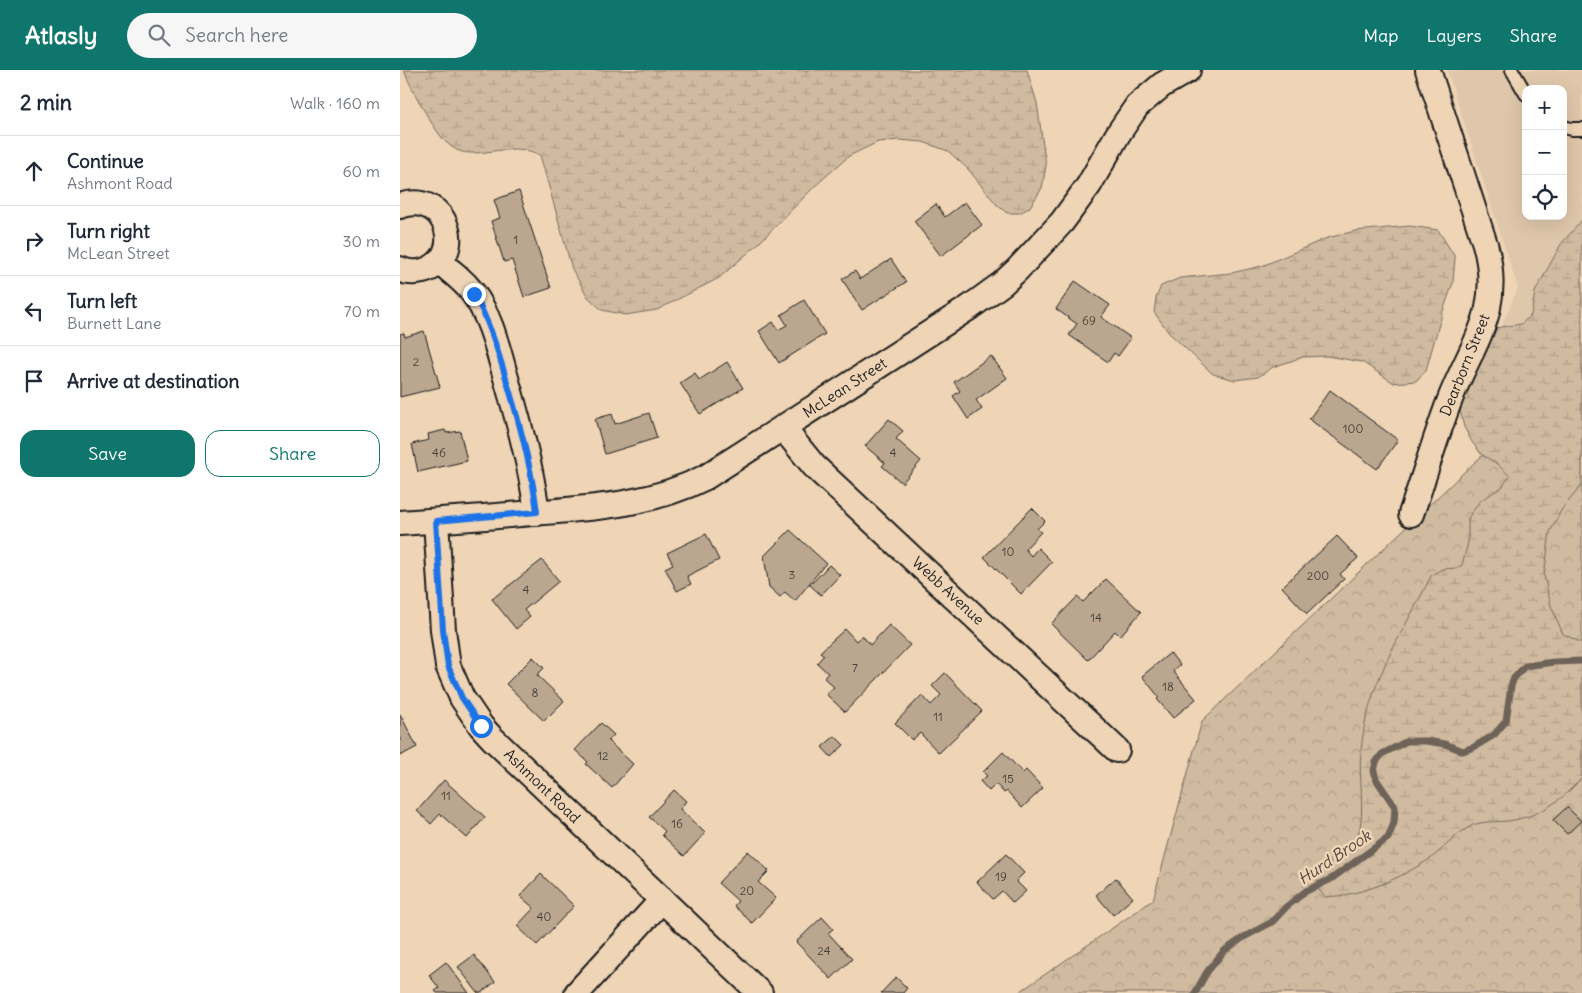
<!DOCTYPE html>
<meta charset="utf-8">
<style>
:root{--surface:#fff;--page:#f6f6f7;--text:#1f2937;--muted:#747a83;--line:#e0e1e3;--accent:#0f766e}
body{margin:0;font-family:Delius,sans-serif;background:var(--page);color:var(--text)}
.controls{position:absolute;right:15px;top:15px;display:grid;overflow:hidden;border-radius:10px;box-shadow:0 5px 20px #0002}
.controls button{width:45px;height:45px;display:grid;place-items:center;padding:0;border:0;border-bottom:1px solid var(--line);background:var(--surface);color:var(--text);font:25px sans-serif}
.stop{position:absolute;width:15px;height:15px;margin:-11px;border:4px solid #1a73e8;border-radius:50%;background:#fff}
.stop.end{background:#1a73e8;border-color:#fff;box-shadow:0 1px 5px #0008}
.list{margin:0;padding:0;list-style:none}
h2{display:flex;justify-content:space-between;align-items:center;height:65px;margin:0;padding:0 20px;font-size:21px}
h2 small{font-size:16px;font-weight:400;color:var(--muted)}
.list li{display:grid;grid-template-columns:32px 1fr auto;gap:15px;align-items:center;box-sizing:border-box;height:70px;padding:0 20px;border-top:1px solid var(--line)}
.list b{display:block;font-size:19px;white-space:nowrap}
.list p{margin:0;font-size:16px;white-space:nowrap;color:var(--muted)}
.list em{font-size:16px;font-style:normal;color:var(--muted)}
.actions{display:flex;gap:10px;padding:15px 20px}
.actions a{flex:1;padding:11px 0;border:1px solid var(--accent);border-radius:15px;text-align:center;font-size:18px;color:var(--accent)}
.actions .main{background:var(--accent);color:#fff}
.icon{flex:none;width:28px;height:28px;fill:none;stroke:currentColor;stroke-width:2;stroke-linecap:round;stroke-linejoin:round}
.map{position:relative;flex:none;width:1182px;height:923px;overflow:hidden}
header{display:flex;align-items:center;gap:30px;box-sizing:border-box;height:70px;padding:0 25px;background:var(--accent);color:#fff}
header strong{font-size:24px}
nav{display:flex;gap:28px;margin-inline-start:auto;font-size:18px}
.search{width:350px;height:45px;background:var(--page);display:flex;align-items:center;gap:12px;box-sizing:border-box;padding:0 18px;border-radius:28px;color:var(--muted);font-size:19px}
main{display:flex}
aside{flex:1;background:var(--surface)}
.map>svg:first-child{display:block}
.built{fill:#dfc7ab;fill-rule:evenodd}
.forest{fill:url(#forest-crowns);stroke:#766b5e}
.wetland{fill:url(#wetland-marsh);stroke:#766b5e}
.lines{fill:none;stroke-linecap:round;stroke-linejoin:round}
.stream{stroke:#6e6358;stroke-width:7}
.building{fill:#bba790;stroke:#1c1c1c}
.service-casing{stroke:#1c1c1c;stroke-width:16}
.minor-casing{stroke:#1c1c1c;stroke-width:28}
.service{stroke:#efd5b6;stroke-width:12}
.minor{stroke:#efd5b6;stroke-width:24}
.route{stroke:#1a73e8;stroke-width:6}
.labels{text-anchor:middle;stroke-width:5;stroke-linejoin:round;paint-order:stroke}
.number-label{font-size:12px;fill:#443f39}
.street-label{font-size:15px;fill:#1c1c1c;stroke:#efd5b6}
.water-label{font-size:16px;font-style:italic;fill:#4c463f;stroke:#efd5b6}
</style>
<header>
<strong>Atlasly</strong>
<div class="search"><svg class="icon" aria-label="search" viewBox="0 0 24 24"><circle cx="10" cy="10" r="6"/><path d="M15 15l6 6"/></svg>Search here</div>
<nav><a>Map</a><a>Layers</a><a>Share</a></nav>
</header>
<main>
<aside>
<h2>2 min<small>Walk · 160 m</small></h2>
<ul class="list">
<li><svg class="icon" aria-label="ahead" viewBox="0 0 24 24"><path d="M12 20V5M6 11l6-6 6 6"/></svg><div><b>Continue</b><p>Ashmont Road</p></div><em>60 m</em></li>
<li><svg class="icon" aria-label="right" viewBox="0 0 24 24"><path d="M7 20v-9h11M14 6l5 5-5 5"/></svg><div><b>Turn right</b><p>McLean Street</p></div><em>30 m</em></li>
<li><svg class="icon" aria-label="left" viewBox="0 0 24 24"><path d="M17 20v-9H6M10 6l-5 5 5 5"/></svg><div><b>Turn left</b><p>Burnett Lane</p></div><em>70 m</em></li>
<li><svg class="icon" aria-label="arrive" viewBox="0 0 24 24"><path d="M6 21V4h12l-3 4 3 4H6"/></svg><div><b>Arrive at destination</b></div></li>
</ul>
<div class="actions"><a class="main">Save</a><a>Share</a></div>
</aside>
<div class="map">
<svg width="1182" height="923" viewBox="0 0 1182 923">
<defs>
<pattern id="forest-crowns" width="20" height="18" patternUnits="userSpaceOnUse" patternTransform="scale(1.25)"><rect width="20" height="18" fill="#d0baa0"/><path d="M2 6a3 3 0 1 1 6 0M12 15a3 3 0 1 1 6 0" fill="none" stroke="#b29f89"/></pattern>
<pattern id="wetland-marsh" width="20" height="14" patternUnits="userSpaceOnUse" patternTransform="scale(1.25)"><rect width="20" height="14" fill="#d0baa0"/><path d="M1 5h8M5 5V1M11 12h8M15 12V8" fill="none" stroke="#b29f89"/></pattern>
</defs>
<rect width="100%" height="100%" fill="#efd5b6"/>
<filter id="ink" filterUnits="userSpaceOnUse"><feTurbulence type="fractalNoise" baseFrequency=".02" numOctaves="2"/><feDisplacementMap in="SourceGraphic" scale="10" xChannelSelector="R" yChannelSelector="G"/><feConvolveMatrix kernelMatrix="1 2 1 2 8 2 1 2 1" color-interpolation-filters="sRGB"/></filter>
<g filter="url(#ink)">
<!-- built -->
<path class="built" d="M1047 0H1182V294L1063 345 1118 218ZM1126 19H1163V146H1126Z"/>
<!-- forest -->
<path class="forest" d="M1182 294V923H618L753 830 802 651 1061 405Z"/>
<!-- wetland -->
<g class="wetland">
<path d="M4 0H627L637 33 646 96 642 118 630 137 620 143H607L597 135 568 99 548 81 523 72 499 70 478 72 449 86 415 116 357 175 319 208 257 240 225 245 202 240 188 227 172 199 140 85C116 73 96 83 71 83 62 83 54 80 47 73 35 63 9 15 4 0Z"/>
<path d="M1182 150V415L1162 439 1150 462 1144 506 1151 536 1163 564 1182 573V708C1159 732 1141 746 1108 751 1097 752 1083 751 1073 755 1056 763 1046 777 1031 788 999 809 964 825 925 827L919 820 917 809C920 804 923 798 927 793 936 784 954 778 958 765 966 741 958 707 961 681 967 612 1002 565 1031 506L1042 499 1057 498 1062 495 1068 473V448L1080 431 1102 417 1110 406 1097 394 1081 384 1072 372 1064 357 1059 337 1077 277 1095 258 1121 254 1131 245 1135 222 1161 174Z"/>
<path d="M1010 156 1038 160 1055 187 1053 213 1042 244 1026 300 1016 311 994 313 962 292 927 286 903 287 873 297 858 307 835 310 813 304 769 263 754 242 756 228 761 216 780 208 831 203 862 196 927 168 955 161Z"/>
</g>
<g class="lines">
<!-- stream -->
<path class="stream" d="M795 923 807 902 824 881 844 867 872 852 886 837 906 821 931 809 988 768 994 753 995 737 976 709 974 701 976 692 982 684 1007 671H1026L1045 674 1063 681 1074 677 1094 665 1106 651 1111 616 1114 608 1125 596 1154 592 1182 591"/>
</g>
<!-- building -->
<g class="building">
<path d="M119 121 151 218 124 227 112 190 104 192 91 151 100 148 94 130Z"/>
<path d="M565 132 582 155 541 186 514 151 536 134 545 147Z"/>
<path d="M491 189 506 212 462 240 442 209 455 201 460 209Z"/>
<path d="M675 211 710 235 701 247 731 268 718 286 714 283 708 292 669 265 677 254 656 239Z"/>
<path d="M404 230 425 264 379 293 359 261 373 252 378 260 387 255 381 245Z"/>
<path d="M24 261 40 317 0 327V264L4 263 5 267Z"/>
<path d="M591 286 607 308 576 330 582 339 568 349 553 326 560 321 554 312Z"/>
<path d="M327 292 343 318 300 344 280 313 295 303 299 310Z"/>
<path d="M930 320 998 370 977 399 909 349Z"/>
<path d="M249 343 257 368 205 384 195 349 212 344 215 354Z"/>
<path d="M489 349 503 361 496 369 521 391 502 413 482 396 485 393 465 376Z"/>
<path d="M45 360 46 363 60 361 67 391 18 402 12 374 29 370 28 364Z"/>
<path d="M632 438 645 451 637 459 641 462 625 479 631 486 638 478 652 492 621 524 584 487Z"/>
<path d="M390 460 426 493 395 531 385 522 380 527 369 517 364 486Z"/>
<path d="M306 464 319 490 287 506 291 514 277 521 265 498 273 494 267 483Z"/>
<path d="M937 466 958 488 940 504 944 509 907 544 882 517Z"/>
<path d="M142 490 159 511 124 540 130 547 116 559 92 529Z"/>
<path d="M429 495 440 505 421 525 410 515Z"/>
<path d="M706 509 741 542 720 566 715 561 688 590 651 554 677 527 683 532Z"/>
<path d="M489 555 510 575 445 642 426 624 434 617 424 608 428 603 417 593 424 585 420 582 445 559 456 571 462 565 470 575Z"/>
<path d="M770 583 780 595 773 601 796 629 773 648 757 629 759 627 742 606Z"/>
<path d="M133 587 144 598 137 605 164 631 144 651 106 614Z"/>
<path d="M545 603 582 641 539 683 520 663 512 670 495 653 522 625 531 635 541 625 532 616Z"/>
<path d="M0 644 17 677 0 686Z"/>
<path d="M201 653 214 665 208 671 233 694 212 718 186 694 188 692 175 680Z"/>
<path d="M435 666 444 675 431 687 422 677Z"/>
<path d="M603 682 623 703 626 700 643 718 622 738 607 721 604 723 596 714 589 721 580 711 587 706 583 702Z"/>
<path d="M44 710 85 747 67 768 40 744 31 754 17 741Z"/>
<path d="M274 720 286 731 280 739 305 763 284 786 262 765 265 761 249 747Z"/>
<path d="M1167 737 1181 751 1167 764 1153 750Z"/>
<path d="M348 781 369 801 358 812 376 828 352 853 334 836 338 831 318 813Z"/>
<path d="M606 784 624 803 616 811 626 821 613 833 602 821 593 829 577 812Z"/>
<path d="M141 804 174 836 137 875 117 856 134 838 120 826Z"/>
<path d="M716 808 733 828 713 845 696 825Z"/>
<path d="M422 847 433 859 428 863 452 889 431 909 396 872Z"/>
<path d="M74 885 95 912 81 923H78L58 897Z"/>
<path d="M46 892 69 923H37L35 921 39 918 29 905Z"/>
<path d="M496 907 507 918 503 923H481Z"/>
</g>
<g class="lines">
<defs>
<g id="service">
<path d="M1112 0 1126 24"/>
<path d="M1163 57 1172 59H1182"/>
</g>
<g id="minor">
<path d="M0 136C48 119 68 189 23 201 15 203 7 203 0 199"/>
<path d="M39 192C51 201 63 210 73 223 91 247 98 280 106 308 119 353 131 396 137 443"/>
<path d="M383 358 414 396 717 680"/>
<path d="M1011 444C1024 407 1035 369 1049 332 1071 273 1104 243 1085 174L1028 0"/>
<path d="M36 451 43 560 48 596 62 628 81 656 92 668 360 923"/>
<path d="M0 453C44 450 88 447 132 443 193 438 251 435 306 407L570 237 603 213 617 200 662 152 689 115 718 64 737 36 762 15 788 0"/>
<path d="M177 923 262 830"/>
</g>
</defs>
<!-- service casing -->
<use href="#service" class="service-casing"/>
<!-- minor casing -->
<use href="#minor" class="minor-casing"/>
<!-- service -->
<use href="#service" class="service"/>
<!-- minor -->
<use href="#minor" class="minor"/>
</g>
</g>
<g class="lines" filter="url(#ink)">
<!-- route -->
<path class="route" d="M74 224C91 255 100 288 110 322 122 362 132 401 137 442L36 451 43 560 48 596 62 628 81 656"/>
</g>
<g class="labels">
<!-- number labels -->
<g class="number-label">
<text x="116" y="174">1</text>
<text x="689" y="255">69</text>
<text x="16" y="296">2</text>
<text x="953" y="363">100</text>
<text x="39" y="387">46</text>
<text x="493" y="387">4</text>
<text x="608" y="486">10</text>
<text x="392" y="509">3</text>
<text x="918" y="510">200</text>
<text x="126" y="524">4</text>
<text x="696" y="552">14</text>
<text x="455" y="602">7</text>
<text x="768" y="621">18</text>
<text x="135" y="627">8</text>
<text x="538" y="651">11</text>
<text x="203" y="690">12</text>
<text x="608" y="713">15</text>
<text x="46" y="730">11</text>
<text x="277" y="758">16</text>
<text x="601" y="811">19</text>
<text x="347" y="825">20</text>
<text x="144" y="851">40</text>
<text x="424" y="885">24</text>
</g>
<!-- street labels -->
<g class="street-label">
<text transform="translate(1065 295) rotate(-68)" y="5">Dearborn Street</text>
<text transform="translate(445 318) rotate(-33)" y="5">McLean Street</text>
<text transform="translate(548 521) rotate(43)" y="5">Webb Avenue</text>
<text transform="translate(142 716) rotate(44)" y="5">Ashmont Road</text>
</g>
<!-- water labels -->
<g class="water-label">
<text transform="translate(934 787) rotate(-34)" y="6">Hurd Brook</text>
</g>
</g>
</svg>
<div class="controls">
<button>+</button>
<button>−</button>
<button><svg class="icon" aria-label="locate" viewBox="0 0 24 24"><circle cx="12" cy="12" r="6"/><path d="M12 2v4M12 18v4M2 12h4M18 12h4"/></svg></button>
</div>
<div class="stop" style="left:81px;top:656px"></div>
<div class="stop end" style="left:74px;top:224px"></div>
</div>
</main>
